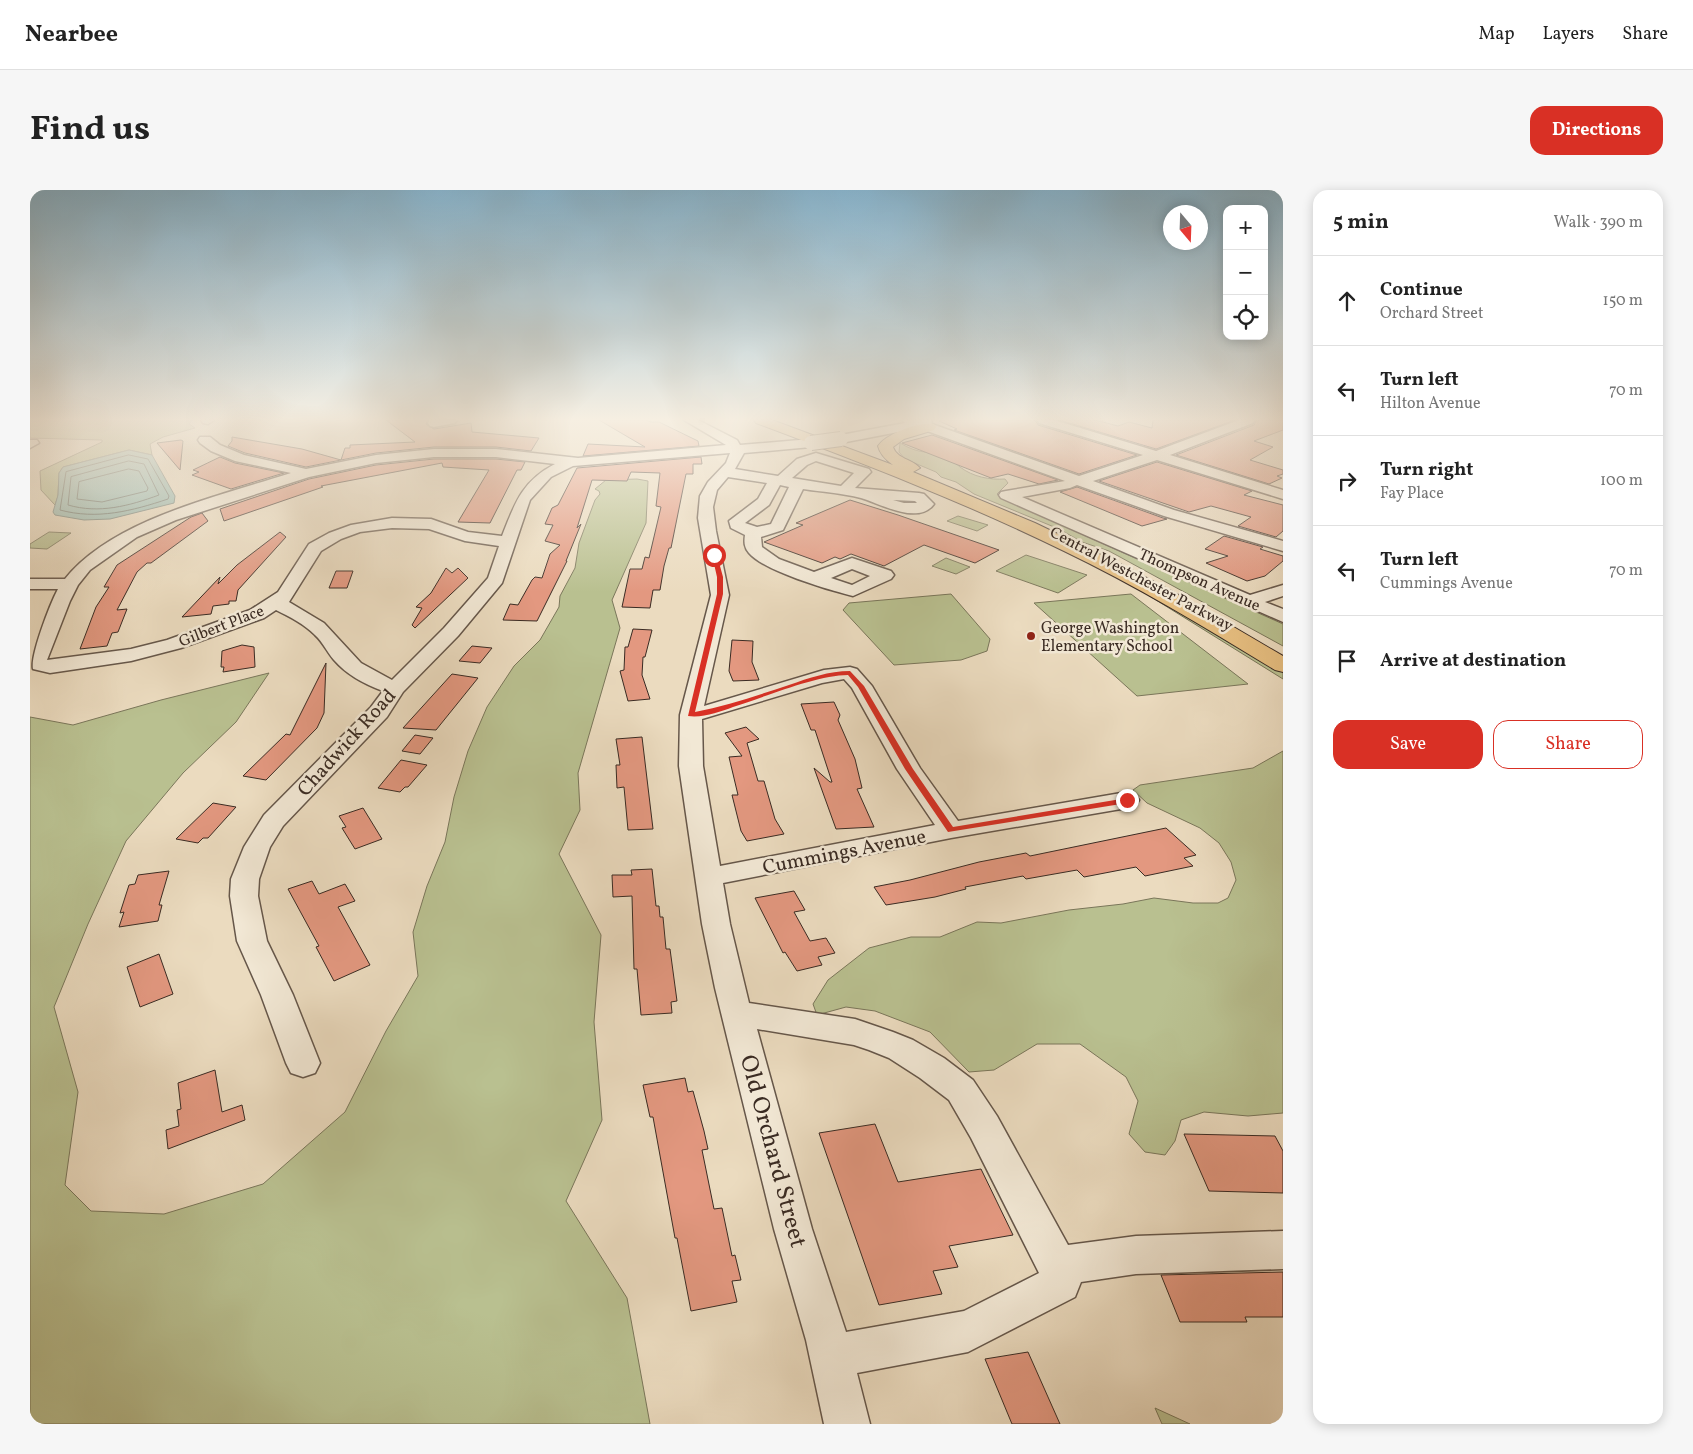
<!DOCTYPE html>
<meta charset="utf-8">
<style>
:root{--surface:#fff;--page:#f6f6f6;--text:#222;--muted:#767676;--line:#e0e0e0;--accent:#d93025}
body{margin:0;font-family:Vollkorn,serif;background:var(--page);color:var(--text)}
.controls{position:absolute;right:15px;top:15px;display:grid;overflow:hidden;border-radius:10px;box-shadow:0 2px 12px #0003}
.controls button{width:45px;height:45px;display:grid;place-items:center;padding:0;border:0;border-bottom:1px solid var(--line);background:var(--surface);color:var(--text);font:25px sans-serif}
.compass{position:absolute;left:1133px;top:15px;width:45px;height:45px;border-radius:50%;background:var(--surface);box-shadow:0 2px 12px #0003;rotate:161deg}
.stop{position:absolute;width:15px;height:15px;margin:-11px;border:4px solid #d93025;border-radius:50%;background:#fff}
.stop.end{background:#d93025;border-color:#fff;box-shadow:0 1px 5px #0008}
.list{margin:0;padding:0;list-style:none}
h2{display:flex;justify-content:space-between;align-items:center;height:65px;margin:0;padding:0 20px;font-size:21px}
h2 small{font-size:16px;font-weight:400;color:var(--muted)}
.list li{display:grid;grid-template-columns:32px 1fr auto;gap:15px;align-items:center;box-sizing:border-box;height:90px;padding:0 20px;border-top:1px solid var(--line)}
.list b{display:block;font-size:19px;white-space:nowrap}
.list p{margin:0;font-size:16px;white-space:nowrap;color:var(--muted)}
.list em{font-size:16px;font-style:normal;color:var(--muted)}
.actions{display:flex;gap:10px;padding:15px 20px}
.actions a{flex:1;padding:11px 0;border:1px solid var(--accent);border-radius:15px;text-align:center;font-size:18px;color:var(--accent)}
.actions .main{background:var(--accent);color:#fff}
.icon{flex:none;width:28px;height:28px;fill:none;stroke:currentColor;stroke-width:2;stroke-linecap:round;stroke-linejoin:round}
.map{position:relative;flex:none;width:1253px;height:1234px;overflow:hidden;border-radius:15px}
header{display:flex;align-items:center;gap:30px;box-sizing:border-box;height:70px;padding:0 25px;background:var(--surface);border-bottom:1px solid var(--line)}
header strong{font-size:24px}
nav{display:flex;gap:28px;margin-inline-start:auto;font-size:18px}
.intro{display:flex;align-items:center;justify-content:space-between;box-sizing:border-box;height:120px;padding:0 30px}
h1{margin:0;font-size:35px}
.button{padding:12px 22px;border-radius:15px;background:var(--accent);color:#fff;font-size:18px;font-weight:700}
main{display:flex;gap:30px;padding:0 30px}
aside{flex:1;background:var(--surface);border-radius:15px;box-shadow:0 2px 12px #0003}
.map>svg:first-child{display:block}
.green{fill:#b9c090;stroke:#7a765a}
.water{fill:#98bbb1;stroke:#728178}
.lines{fill:none;stroke-linecap:round;stroke-linejoin:round}
.shore{stroke:#69736a;stroke-width:1}
.building{fill:#e39880;stroke:#3a2b23}
.minor-casing{stroke:#66574a;stroke-width:3}
.major-casing{stroke:#3a2b23;stroke-width:2}
.minor{fill:#f2e8d5;fill-rule:evenodd}
.major{fill:#e6be80;fill-rule:evenodd}
.minor-bridge-casing{stroke:#66574a;stroke-width:16;stroke-linecap:butt}
.minor-bridge{stroke:#f2e8d5;stroke-width:14}
.route{fill:#d93025}
.poi-dot{fill:#8f2418;stroke:#f2e8d5;stroke-width:2}
.labels{text-anchor:middle;stroke-width:5;stroke-linejoin:round;paint-order:stroke}
.far-street-label{font-size:16px;fill:#3a2b23;stroke:#f2e8d5}
.far-poi-label{font-size:16px;fill:#3a2b23;stroke:#f2e8d5;text-anchor:start}
.street-label{font-size:20px;fill:#3a2b23;stroke:#f2e8d5}
.near-street-label{font-size:24px;fill:#3a2b23;stroke:#f2e8d5}
</style>
<header>
<strong>Nearbee</strong>
<nav><a>Map</a><a>Layers</a><a>Share</a></nav>
</header>
<div class="intro"><h1>Find us</h1><a class="button">Directions</a></div>
<main>
<div class="map">
<svg width="1253" height="1234" viewBox="0 0 1253 1234">
<rect width="100%" height="100%" fill="#ebdbbf"/>
<filter id="stains"><feTurbulence type="fractalNoise" baseFrequency=".004" numOctaves="4"/><feColorMatrix values="0 0 0 0 .2 0 0 0 0 .09 0 0 0 0 .02 0 0 0 .5 -.17"/></filter>
<radialGradient id="worn" r=".72"><stop offset=".6" stop-color="#630" stop-opacity="0"/><stop offset="1" stop-color="#630" stop-opacity=".3"/></radialGradient>
<!-- green -->
<g class="green">
<path d="M0 230H162L159 234 165 238 133 247 120 254 122 265 99 260 33 277 29 283 28 306 25 315 11 300 10 281 72 252V250L0 248Z"/>
<path d="M870 253C890 265 896 260 915 266 922 268 925 273 930 277 943 287 960 290 975 289L978 293 967 304 971 308 1253 434V456L1079 361 1052 352 1029 339 944 304 926 292 911 287 906 282 875 269 869 262Z"/>
<path d="M607 289 618 291 616 333 582 410 590 438 548 583 550 620 529 664 571 745 564 832 572 930 536 1011 597 1108 620 1234H0V527L43 535 131 510 239 483 206 532 153 583 96 651 58 734 24 817 48 902 35 995 61 1021 134 1024 233 994 315 922 356 841 388 786 383 742 397 696 415 652 424 607 438 561 457 517 484 476 510 450 529 417 530 406 545 378 549 353 565 310 570 304 569 301 565 299 576 290Z"/>
<path d="M928 326 958 335 947 341 917 331Z"/>
<path d="M19 342 41 343 17 359 0 358V354Z"/>
<path d="M996 365 1057 385 1028 403 966 381Z"/>
<path d="M916 368 940 377 926 384 902 376Z"/>
<path d="M921 404 960 449 957 461 931 470 864 475 813 420 819 413Z"/>
<path d="M1101 404 1218 494 1107 506 1004 413Z"/>
<path d="M1118 405 1253 481V489Z"/>
<path d="M1253 561V923L1218 926 1174 922 1151 930 1145 951 1135 965 1115 962 1099 944 1108 911 1096 887 1050 854H1007L964 880 939 882 900 842 845 821 816 817 787 825 783 814 798 790 839 758 881 747H910L947 732 971 733 1039 720 1093 714 1124 708 1163 713H1188L1198 708 1206 690 1201 672 1189 653 1170 638 1117 613 1103 600 1110 595 1223 578Z"/>
<path d="M1125 1218 1160 1234H1132Z"/>
</g>
<!-- water -->
<path class="water" d="M99 260 122 265 145 306 144 313 80 329 54 330 25 325 23 322 28 305 29 283 33 277Z"/>
<g class="lines">
<!-- shore -->
<g class="shore">
<path d="M99 265 118 269 139 306 138 309C102 321 67 330 30 320L36 282Z"/>
<path d="M99 271 114 274 129 305C99 316 69 324 38 315L41 287Z"/>
<path d="M99 279 109 281 118 298 117 301 72 312 47 309 49 292Z"/>
</g>
</g>
<!-- building -->
<g class="building">
<path d="M356 230H398L396 234 404 239 441 233 442 242 509 248 501 261 466 257H404L346 263 276 277 215 263 198 256 202 251V247L272 259 311 270 315 258H320V255L385 252Z"/>
<path d="M569 230H616L621 232H629L668 251 669 256 553 266 558 254 615 257Z"/>
<path d="M910 230H1005L1008 235 1107 265 1049 284 924 240 927 239 909 231Z"/>
<path d="M1029 230H1065L1088 236 1099 232 1122 238 1123 230H1205L1126 259Z"/>
<path d="M1227 230H1253V240L1224 251 1243 257 1220 270 1253 280V284L1247 286 1252 288 1239 294 1146 265 1224 235Z"/>
<path d="M902 245 1028 290 1009 294 978 284 961 288 872 253Z"/>
<path d="M151 250 153 251 150 280 127 253Z"/>
<path d="M190 267 205 273 254 283 201 299 162 285 169 282 163 280Z"/>
<path d="M671 267 672 274H663V284H656L641 358H639L634 376 630 400H623L620 418 592 417 600 379H612L615 367 619 368 631 317 626 316 630 283 601 282 597 291 562 290 547 338 551 334 536 371H537L507 431 473 430 480 414 488 415 502 390 505 387 512 388 520 364 530 355 515 351 523 335 515 334 522 318 528 315 547 278Z"/>
<path d="M404 269H466L495 272 491 280H487L460 333 428 332 459 280 413 277 412 273 291 296 293 297 194 331 190 319 279 289 346 275Z"/>
<path d="M1127 272 1222 301 1214 305 1253 315V341L1246 347 1208 336 1221 327 1181 316 1159 322 1069 291Z"/>
<path d="M1047 297 1133 328 1137 329 1112 336 1030 302Z"/>
<path d="M820 310 868 325 969 360 945 373 894 355 854 376 821 364 810 369 805 367 792 373 734 352 773 335 766 333Z"/>
<path d="M172 323 178 331 121 373H117L107 382 87 420 97 419 88 442 82 443 77 456 50 459 66 417 79 397H74L87 375 161 327Z"/>
<path d="M250 342 256 347 208 400 206 411H199V414L183 416 181 424 152 427 190 387 188 394 207 375Z"/>
<path d="M1194 346 1233 357 1230 359 1253 366V371L1235 386 1217 391 1176 373 1198 366 1175 359Z"/>
<path d="M416 378 422 383 428 378 438 388 385 438 382 435 392 418 386 417 401 403Z"/>
<path d="M306 381H323L317 398H299Z"/>
<path d="M603 439 622 440 615 467H613L612 485 620 509 598 511 590 481 594 480 595 457H598Z"/>
<path d="M702 450 723 451 722 472 729 490 703 491 699 481Z"/>
<path d="M212 455 224 457 225 477 193 482 194 477H191L192 461Z"/>
<path d="M442 456 462 458 450 473 429 471Z"/>
<path d="M296 473 294 523 287 538 236 590 213 586 256 544 260 545Z"/>
<path d="M422 484 448 488 406 540 373 538Z"/>
<path d="M804 512 810 525 808 530 825 569 832 598 827 599 844 637 806 639 784 578 800 592H802L785 540H781L771 514Z"/>
<path d="M716 537 729 549 717 553 728 591H734L745 629 754 644 717 651 711 641 702 605H708L699 567 712 566 695 543Z"/>
<path d="M385 545 403 548 390 564 372 561Z"/>
<path d="M612 547 623 639 598 640 594 597 587 598 586 575H590L586 549Z"/>
<path d="M371 570 397 575 378 597H375L370 602 348 598Z"/>
<path d="M183 613 206 617 178 648H173L168 653 146 649Z"/>
<path d="M333 618 352 649 325 659 312 638 316 637 309 626Z"/>
<path d="M1136 638 1166 665 1154 668 1163 676 1115 686 1106 677 1054 687 1047 680 996 689 993 686 935 697 936 699 905 707 856 715 844 697 880 690 949 672 996 663 1000 666Z"/>
<path d="M622 679 626 716H629L630 727H633L636 759H640L647 811 641 812 642 823 611 825 607 779H604L602 706 583 707 582 685H602L601 680Z"/>
<path d="M139 681 129 715H132L128 731 89 737 94 722 90 723 99 695 105 694 108 685Z"/>
<path d="M282 691 289 704 315 694 325 711 308 717 340 775 304 791 286 757 289 756 258 699Z"/>
<path d="M764 701 775 720 764 722 780 751 796 748 805 763 788 767 792 775 767 781 755 762 753 763 725 708Z"/>
<path d="M129 764 143 804 110 817 97 777Z"/>
<path d="M185 880 192 922 212 915 215 930 138 959 136 940 149 936 147 920 151 919 148 893Z"/>
<path d="M655 888 658 902 663 901 674 941 678 959 672 960 684 1019 692 1018 702 1066 705 1065 711 1090 702 1091 707 1112 661 1121 647 1048H645L623 927H620L613 895Z"/>
<path d="M845 934 868 992 951 979 983 1045 919 1056 928 1077 903 1081 912 1104 849 1115 789 943Z"/>
<path d="M1154 944 1245 946 1253 961V1003L1179 1001Z"/>
<path d="M1253 1082V1127H1215L1217 1132H1150L1131 1085Z"/>
<path d="M998 1162 1030 1234H982L955 1169Z"/>
</g>
<g class="lines">
<defs>
<g id="minor">
<path d="M171 230H184L178 234 173 233Z"/>
<path d="M400 230H427L425 233 404 237 400 236 398 233Z"/>
<path d="M654 230H668L707 250 710 255 781 249 788 253 781 257 714 263 705 279 748 286 767 269 786 263 839 279 841 282 825 298 889 303 894 304 904 314C888 336 849 313 831 308 812 303 792 302 773 299L753 340 731 347 732 357 749 369 784 382 822 368 861 381 864 385 861 389 823 406C799 400 734 381 719 363 714 357 714 352 715 345L701 338 699 331 728 309 737 293 698 287 687 300 683 317 686 341 699 405 674 516 794 480 820 477 827 479 842 496 890 578 928 631 1097 602 1106 605 1109 610 1106 615 1097 618 921 648 693 693 700 734 719 813 825 829 863 842 883 850 914 868 943 890 967 926 1038 1055 1106 1046 1253 1041V1079L1106 1084 1051 1092 1045 1107 938 1162 827 1183 840 1234H794L776 1150 744 1039 685 798 672 734 649 576 650 525 681 405 668 328 670 306 678 292 696 273 700 263 543 276 521 287 500 310 472 393 428 446 373 502 357 527 253 636 240 657 229 689 228 706 237 751 263 805 290 873 285 883 273 887 261 883 256 873 231 805 207 751 200 706 201 689 214 657 234 625 341 517 353 501C334 494 317 485 304 470 297 462 293 452 285 445 274 434 260 427 246 420L234 428 151 458 101 471 20 483 3 479C0 466 20 414 28 399H0V389H35C83 329 190 306 261 283L205 271 181 261 170 253 168 250 170 247H180L190 255 214 265 276 279 346 265 404 259H466L548 268 696 255ZM404 267H466L525 274C492 291 485 313 472 346L438 342 401 329 362 328 321 335 299 343 279 354 248 402 220 420 137 450 101 459 17 470 40 411 48 395 60 380 107 347 146 330 279 287 346 273ZM786 271 824 283 811 296 762 288 777 275ZM750 295 759 297 741 334 727 337 715 333 739 315ZM863 310 885 311 887 313H874ZM362 338 399 339 435 351 469 356 458 388 414 438 362 490 331 473 294 433 259 412 291 361 311 349 330 342ZM822 379 840 386 822 395 801 388ZM814 489 822 498 867 579 905 635 690 676 673 576 672 529 792 493ZM727 839 824 855 839 860 859 868 890 888 919 910 941 948 1009 1083 934 1121 816 1142 782 1039Z"/>
<path d="M872 230H901L902 234 1049 286 1113 265 1009 233 1007 230H1024L1126 261 1209 230H1225L1223 233 1140 265 1253 300V309L1127 270 1063 291 1144 320 1253 351V361L1134 326 1047 295 1040 298 992 307 1220 405 1253 395V406L1235 412 1253 419V432L971 308 969 305 971 302 976 301 1035 291 889 238 811 253 805 249 811 245 875 233Z"/>
<path d="M0 250H7L9 253 0 258Z"/>
</g>
<path id="major" d="M724 230H742L863 275C856 270 850 264 848 256 856 244 890 231 904 234L906 237 904 240 874 249 863 257C867 269 882 269 890 278L883 282 1005 333 1092 375 1156 409 1253 466V482L1245 480C1176 438 1107 396 1034 361 934 312 830 272 726 233Z"/>
</defs>
<!-- minor casing -->
<use href="#minor" class="minor-casing"/>
<!-- major casing -->
<use href="#major" class="major-casing"/>
<!-- minor -->
<use href="#minor" class="minor"/>
<!-- major -->
<use href="#major" class="major"/>
<defs>
<path id="minor-bridge" d="M781 253 811 249"/>
</defs>
<!-- minor-bridge casing -->
<use href="#minor-bridge" class="minor-bridge-casing"/>
<!-- minor-bridge -->
<use href="#minor-bridge" class="minor-bridge"/>
</g>
<!-- sky -->
<linearGradient id="sky" x2="0" y2="1"><stop stop-color="#88b7d2"/><stop offset="0.57" stop-color="#f6efe2"/><stop offset="1" stop-color="#f6efe2" stop-opacity="0"/></linearGradient>
<rect width="1253" height="402" fill="url(#sky)"/>
<!-- route -->
<path class="route" d="M684 363 687 365 693 387V404L665 522C697 516 728 505 759 495 779 488 799 481 820 481L834 496 883 579 923 637 1097 608 1101 610 1097 613 918 642 875 579 828 497 818 485C787 485 735 507 703 517 690 522 673 528 658 526L687 404V387L682 365Z"/>
<!-- markers -->
<circle class="poi-dot" cx="1001" cy="446" r="5"/>
<g class="labels">
<!-- far-street labels -->
<g class="far-street-label">
<text transform="translate(1112 388) rotate(28)" y="6">Central Westchester Parkway</text>
<text transform="translate(1170 389) rotate(24)" y="6">Thompson Avenue</text>
<text transform="translate(191 435) rotate(-21)" y="6">Gilbert Place</text>
</g>
<!-- far-poi labels -->
<g class="far-poi-label">
<text x="1011" y="443">George Washington<tspan x="1011" dy="18">Elementary School</tspan></text>
</g>
<!-- street labels -->
<g class="street-label">
<text transform="translate(316 552) rotate(-48)" y="7">Chadwick Road</text>
<text transform="translate(814 661) rotate(-11)" y="7">Cummings Avenue</text>
</g>
<!-- near-street labels -->
<g class="near-street-label">
<text transform="translate(744 961) rotate(75)" y="8">Old Orchard Street</text>
</g>
</g>
<rect width="100%" height="100%" filter="url(#stains)"/>
<rect width="100%" height="100%" fill="url(#worn)"/>
</svg>
<div class="controls">
<button>+</button>
<button>−</button>
<button><svg class="icon" aria-label="locate" viewBox="0 0 24 24"><circle cx="12" cy="12" r="6"/><path d="M12 2v4M12 18v4M2 12h4M18 12h4"/></svg></button>
</div>
<svg class="compass" viewBox="-18 -18 36 36"><path d="M0-13l5 13h-10z" fill="#e53935"/><path d="M0 13l5-13h-10z" fill="#767676"/></svg>
<div class="stop" style="left:684px;top:365px"></div>
<div class="stop end" style="left:1097px;top:610px"></div>
</div>
<aside>
<h2>5 min<small>Walk · 390 m</small></h2>
<ul class="list">
<li><svg class="icon" aria-label="ahead" viewBox="0 0 24 24"><path d="M12 20V5M6 11l6-6 6 6"/></svg><div><b>Continue</b><p>Orchard Street</p></div><em>150 m</em></li>
<li><svg class="icon" aria-label="left" viewBox="0 0 24 24"><path d="M17 20v-9H6M10 6l-5 5 5 5"/></svg><div><b>Turn left</b><p>Hilton Avenue</p></div><em>70 m</em></li>
<li><svg class="icon" aria-label="right" viewBox="0 0 24 24"><path d="M7 20v-9h11M14 6l5 5-5 5"/></svg><div><b>Turn right</b><p>Fay Place</p></div><em>100 m</em></li>
<li><svg class="icon" aria-label="left" viewBox="0 0 24 24"><path d="M17 20v-9H6M10 6l-5 5 5 5"/></svg><div><b>Turn left</b><p>Cummings Avenue</p></div><em>70 m</em></li>
<li><svg class="icon" aria-label="arrive" viewBox="0 0 24 24"><path d="M6 21V4h12l-3 4 3 4H6"/></svg><div><b>Arrive at destination</b></div></li>
</ul>
<div class="actions"><a class="main">Save</a><a>Share</a></div>
</aside>
</main>
